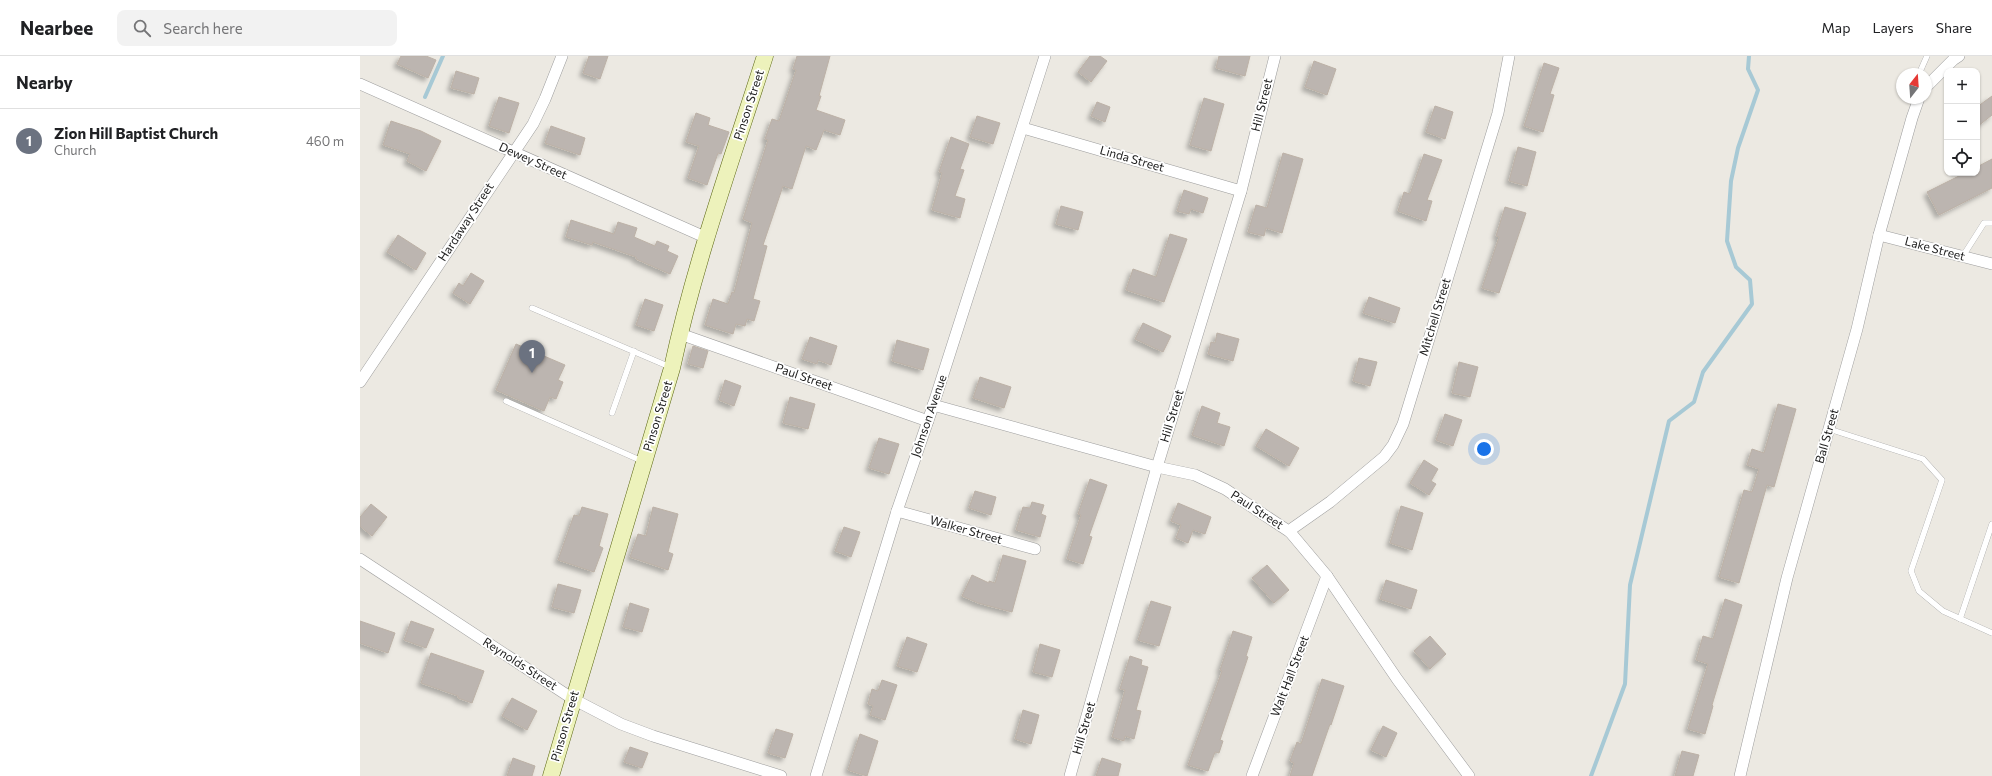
<!DOCTYPE html>
<meta charset="utf-8">
<style>
:root{--surface:#fff;--page:#f2f2f2;--text:#202124;--muted:#757577;--line:#e0e0e0;--accent:#7c3aed}
body{margin:0;font-family:Commissioner,sans-serif;background:var(--page);color:var(--text)}
.controls{position:absolute;right:12px;top:12px;display:grid;overflow:hidden;border-radius:8px;box-shadow:0 1px 3px #0004}
.controls button{width:36px;height:36px;display:grid;place-items:center;padding:0;border:0;border-bottom:1px solid var(--line);background:var(--surface);color:var(--text);font:20px sans-serif}
.compass{position:absolute;left:1536px;top:12px;width:36px;height:36px;border-radius:50%;background:var(--surface);box-shadow:0 1px 3px #0004;rotate:17deg}
.you{position:absolute;left:1124px;top:393px;width:14px;height:14px;margin:-10px;border:3px solid #fff;border-radius:50%;background:#1a73e8;box-shadow:0 0 0 6px #1a73e833}
.badge{display:grid;place-items:center;width:26px;height:26px;border-radius:50%;background:var(--accent);color:#fff;font-size:13px;font-weight:700}
.pin{position:absolute;translate:-50% -33px;filter:drop-shadow(0 1px 2px #0008)}
.pin::after{content:'';position:absolute;top:21px;width:14px;height:12px;background:inherit;clip-path:polygon(0 0,100% 0,50% 100%)}
.list{margin:0;padding:0;list-style:none}
h2{display:flex;justify-content:space-between;align-items:center;height:52px;margin:0;padding:0 16px;font-size:17px}
h2 small{font-size:13px;font-weight:400;color:var(--muted)}
.list li{display:grid;grid-template-columns:26px 1fr auto;gap:12px;align-items:center;box-sizing:border-box;height:64px;padding:0 16px;border-top:1px solid var(--line)}
.list b{display:block;font-size:15px;white-space:nowrap}
.list p{margin:0;font-size:13px;white-space:nowrap;color:var(--muted)}
.list em{font-size:13px;font-style:normal;color:var(--muted)}
.icon{flex:none;width:22px;height:22px;fill:none;stroke:currentColor;stroke-width:2;stroke-linecap:round;stroke-linejoin:round}
.map{position:relative;flex:none;width:1632px;height:720px;overflow:hidden}
header{display:flex;align-items:center;gap:24px;box-sizing:border-box;height:56px;padding:0 20px;background:var(--surface);border-bottom:1px solid var(--line)}
header strong{font-size:19px}
nav{display:flex;gap:22px;margin-inline-start:auto;font-size:14px}
.search{width:280px;height:36px;background:var(--page);display:flex;align-items:center;gap:10px;box-sizing:border-box;padding:0 14px;border-radius:8px;color:var(--muted);font-size:15px}
main{display:flex}
aside{flex:1;background:var(--surface)}
.map>svg:first-child{display:block}
.lines{fill:none;stroke-linecap:round;stroke-linejoin:round}
.stream{stroke:#a7c9d5;stroke-width:4}
.building{fill:#bcb5b0;stroke:#bcb1a6;filter:url(#shadow)}
.lane-casing{stroke:#9d9d9d;stroke-width:6}
.street-casing{stroke:#9d9d9d;stroke-width:12}
.secondary-casing{stroke:#596510;stroke-width:17}
.lane{stroke:#fff;stroke-width:5.5}
.street{stroke:#fff;stroke-width:11}
.secondary{stroke:#edf2bb;stroke-width:16}
.labels{text-anchor:middle;stroke-width:3.5;stroke-linejoin:round;paint-order:stroke}
.street-label{font-size:12px;fill:#1c1c1c;stroke:#fff}
</style>
<header>
<strong>Nearbee</strong>
<div class="search"><svg class="icon" aria-label="search" viewBox="0 0 24 24"><circle cx="10" cy="10" r="6"/><path d="M15 15l6 6"/></svg>Search here</div>
<nav><a>Map</a><a>Layers</a><a>Share</a></nav>
</header>
<main>
<aside>
<h2>Nearby<small></small></h2>
<ul class="list">
<li><span class="badge" style="background:#6b7280">1</span><div><b>Zion Hill Baptist Church</b><p>Church</p></div><em>460 m</em></li>
</ul>
</aside>
<div class="map">
<svg width="1632" height="720" viewBox="0 0 1632 720">
<defs>
<filter id="shadow"><feDropShadow dx="-3.5" dy="3.5" stdDeviation="2" flood-color="#0004"/></filter>
</defs>
<rect width="100%" height="100%" fill="#ece9e2"/>
<g class="lines">
<!-- stream -->
<g class="stream">
<path d="M65 41 83 0"/>
<path d="M1231 720 1265 628 1270 529 1309 365 1334 346 1343 316 1392 248 1390 224 1376 211 1367 185 1371 125 1378 92 1398 34 1388 13 1389 0"/>
</g>
</g>
<!-- building -->
<g class="building">
<path d="M41 0H66L76 4 68 22 37 8Z"/>
<path d="M229 0H248L240 23 223 17Z"/>
<path d="M437 0H470L459 40H461L456 54 485 64 480 79 464 74 456 94 446 90 432 133 423 130 403 189 407 190 393 243 400 245 394 265 387 263 385 270 376 268 373 278 345 269 353 243 368 248 372 236 374 237 392 167 383 163 408 84 405 83 412 63 419 65 436 14 433 13Z"/>
<path d="M730 0H740L747 5 731 26 718 16Z"/>
<path d="M859 0H890L885 20 856 12Z"/>
<path d="M954 5 976 13 967 39 945 31Z"/>
<path d="M1184 7 1199 12 1190 38 1194 39 1183 76 1164 70Z"/>
<path d="M96 15 119 22 114 38 91 32Z"/>
<path d="M1632 40V59L1617 71V51Z"/>
<path d="M139 41 159 47 149 77 129 70Z"/>
<path d="M844 42 864 48 851 95 830 89Z"/>
<path d="M737 46 750 51 745 66 731 60Z"/>
<path d="M1075 50 1093 56 1085 83 1066 76Z"/>
<path d="M336 57 350 62 348 69 369 76 361 98 358 97 347 129 328 122 339 90 326 86Z"/>
<path d="M617 60 640 67 633 88 610 81Z"/>
<path d="M31 65 61 75 81 85 66 115 47 105 50 98 23 89Z"/>
<path d="M191 70 225 82 220 99 185 87Z"/>
<path d="M591 81 609 88 600 113 604 114 595 140 605 143 600 162 572 154 582 117 579 116Z"/>
<path d="M1158 91 1176 96 1167 130 1149 125Z"/>
<path d="M923 97 943 103 922 177 906 172 904 180 888 176 896 149 907 152Z"/>
<path d="M1064 98 1082 104 1067 144 1072 145 1066 165 1038 155 1044 136 1050 138Z"/>
<path d="M1632 103V132L1579 159 1567 136 1605 117H1617V111Z"/>
<path d="M824 134 848 142 843 157 831 153 829 158 817 155Z"/>
<path d="M701 150 723 156 718 174 696 168Z"/>
<path d="M1145 151 1166 157 1139 237 1122 232 1139 181 1136 180Z"/>
<path d="M211 164 254 178 258 166 277 172 274 181 295 190 297 185 309 190 307 195 318 200 310 218 276 203V201L233 186 232 189 206 181Z"/>
<path d="M810 178 827 183 804 246 766 234 773 213 796 221Z"/>
<path d="M38 179 66 197 56 214 27 196Z"/>
<path d="M111 217 124 225 110 248 93 237 99 227 103 230Z"/>
<path d="M1009 241 1040 252 1035 267 1003 257Z"/>
<path d="M285 243 303 249 294 275 276 269Z"/>
<path d="M783 267 811 280 803 296 775 283Z"/>
<path d="M857 277 879 283 873 305 848 298 851 286 855 287Z"/>
<path d="M450 281 477 290 471 309 458 304 457 308 442 303Z"/>
<path d="M537 284 569 293 563 314 532 305Z"/>
<path d="M156 288 205 309 198 324 203 326 196 343 190 341 184 355 136 334Z"/>
<path d="M333 290 348 295 343 312 328 308Z"/>
<path d="M999 302 1017 306 1010 330 993 325Z"/>
<path d="M1099 306 1118 311 1110 341 1092 337Z"/>
<path d="M620 321 651 331 644 352 613 342Z"/>
<path d="M365 324 381 330 374 350 359 344Z"/>
<path d="M430 341 455 348 448 373 423 367Z"/>
<path d="M1418 348 1436 353 1414 431 1407 429 1379 527 1359 521 1384 434 1392 436 1399 413 1387 409 1392 393 1404 397Z"/>
<path d="M842 350 860 357 857 367 870 371 864 390 832 379Z"/>
<path d="M1085 358 1102 364 1093 390 1076 384Z"/>
<path d="M906 373 939 392 929 410 896 390Z"/>
<path d="M519 382 539 388 529 418 509 412Z"/>
<path d="M1064 404 1078 413 1071 425 1076 428 1069 439 1050 427Z"/>
<path d="M730 423 747 429 729 480 732 481 723 508 707 503 721 459 718 458Z"/>
<path d="M615 435 636 441 631 459 609 452Z"/>
<path d="M672 446 684 449 681 458 686 460 680 481 656 474 663 451 670 452Z"/>
<path d="M818 447 851 461 845 478 833 474 828 487 816 482 821 469 811 465Z"/>
<path d="M11 448 27 461 12 480 0 470V461Z"/>
<path d="M1041 450 1063 457 1052 494 1030 487Z"/>
<path d="M222 451 248 458 239 490 243 492 234 516 198 504 214 459 219 460Z"/>
<path d="M293 451 318 458 308 496 313 498 308 514 270 501 278 478 286 480Z"/>
<path d="M484 471 500 476 491 501 475 495Z"/>
<path d="M643 499 666 505 652 556 618 547 602 540 612 519 629 527V525L635 527Z"/>
<path d="M907 509 929 534 914 547 892 522Z"/>
<path d="M1026 524 1057 534 1051 553 1020 543Z"/>
<path d="M198 528 221 534 214 557 192 551Z"/>
<path d="M1365 543 1382 549 1352 649 1353 650 1345 678 1328 673 1348 608 1336 604 1343 580 1353 583Z"/>
<path d="M791 545 811 551 799 590 778 584Z"/>
<path d="M270 547 289 553 282 576 263 571Z"/>
<path d="M0 565 35 577 28 597 0 587Z"/>
<path d="M51 565 74 573 66 592 44 584Z"/>
<path d="M873 575 892 581 886 600 888 601 860 684 863 685 859 697 855 696 848 715 828 709 862 615 860 614Z"/>
<path d="M1070 580 1086 598 1070 613 1054 595Z"/>
<path d="M547 581 567 588 557 616 537 610Z"/>
<path d="M680 588 700 594 692 621 673 616Z"/>
<path d="M71 597 124 615 112 647 98 642V640L61 627Z"/>
<path d="M770 600 782 604 781 609 788 611 776 654 781 655 774 683 765 680 764 685 752 681 765 634 760 633Z"/>
<path d="M962 623 984 630 971 669 970 668 952 720H930L934 707 930 705 937 686 941 688Z"/>
<path d="M522 624 537 629 525 664 510 659 513 650 508 648 512 633 518 635Z"/>
<path d="M152 642 177 655 167 674 142 660Z"/>
<path d="M663 654 679 659 671 688 655 683Z"/>
<path d="M1023 670 1037 677 1026 701 1011 694Z"/>
<path d="M416 673 433 678 425 702 408 697Z"/>
<path d="M500 678 518 685 507 720 488 714Z"/>
<path d="M270 691 288 697 282 712 264 706Z"/>
<path d="M1322 695 1339 699 1333 720H1315Z"/>
<path d="M153 702 175 710 172 720H147Z"/>
<path d="M742 702 761 708 758 720H736Z"/>
</g>
<g class="lines">
<defs>
<g id="lane">
<path d="M1559 18 1567 0"/>
<path d="M1603 200 1624 167H1632"/>
<path d="M172 252 310 311"/>
<path d="M146 345 282 405"/>
<path d="M252 357 274 295"/>
<path d="M1469 373 1563 403 1582 424 1551 515 1559 535 1583 555 1632 577"/>
<path d="M1600 563 1632 468"/>
</g>
<g id="street">
<path d="M0 28 347 182"/>
<path d="M1566 31 1593 4 1599 0"/>
<path d="M663 72 881 135"/>
<path d="M1519 179 1632 208"/>
<path d="M320 278 568 365"/>
<path d="M0 326 173 68 185 43 202 0"/>
<path d="M573 349 797 411 835 419 865 433 930 476 967 520 1037 623 1109 720"/>
<path d="M537 455 675 493"/>
<path d="M930 476 933 472 970 446 1024 401 1033 389 1043 368 1138 57 1149 0"/>
<path d="M0 503 213 643 261 668 293 680 421 720"/>
<path d="M456 720 537 455 572 353 685 0"/>
<path d="M710 720 797 411 881 135 915 0"/>
<path d="M892 720 967 520"/>
<path d="M1380 720 1427 522 1497 273 1519 179 1552 62 1559 42"/>
</g>
<path id="secondary" d="M191 720 312 312C335 206 372 103 405 0"/>
</defs>
<!-- lane casing -->
<use href="#lane" class="lane-casing"/>
<!-- street casing -->
<use href="#street" class="street-casing"/>
<!-- secondary casing -->
<use href="#secondary" class="secondary-casing"/>
<!-- lane -->
<use href="#lane" class="lane"/>
<!-- street -->
<use href="#street" class="street"/>
<!-- secondary -->
<use href="#secondary" class="secondary"/>
</g>
<g class="labels">
<!-- street labels -->
<g class="street-label">
<text transform="translate(389 49) rotate(-72)" y="4">Pinson Street</text>
<text transform="translate(902 49) rotate(-76)" y="4">Hill Street</text>
<text transform="translate(772 103) rotate(16)" y="4">Linda Street</text>
<text transform="translate(173 105) rotate(24)" y="4">Dewey Street</text>
<text transform="translate(106 166) rotate(-57)" y="4">Hardaway Street</text>
<text transform="translate(1575 193) rotate(15)" y="4">Lake Street</text>
<text transform="translate(1075 261) rotate(-73)" y="4">Mitchell Street</text>
<text transform="translate(444 321) rotate(19)" y="4">Paul Street</text>
<text transform="translate(298 360) rotate(-73)" y="4">Pinson Street</text>
<text transform="translate(569 360) rotate(-71)" y="4">Johnson Avenue</text>
<text transform="translate(812 360) rotate(-73)" y="4">Hill Street</text>
<text transform="translate(1467 380) rotate(-74)" y="4">Ball Street</text>
<text transform="translate(897 454) rotate(33)" y="4">Paul Street</text>
<text transform="translate(606 474) rotate(16)" y="4">Walker Street</text>
<text transform="translate(160 608) rotate(33)" y="4">Reynolds Street</text>
<text transform="translate(930 620) rotate(-69)" y="4">Walt Hall Street</text>
<text transform="translate(205 670) rotate(-74)" y="4">Pinson Street</text>
<text transform="translate(724 672) rotate(-74)" y="4">Hill Street</text>
</g>
</g>
</svg>
<div class="controls">
<button>+</button>
<button>−</button>
<button><svg class="icon" aria-label="locate" viewBox="0 0 24 24"><circle cx="12" cy="12" r="6"/><path d="M12 2v4M12 18v4M2 12h4M18 12h4"/></svg></button>
</div>
<svg class="compass" viewBox="-18 -18 36 36"><path d="M0-13l5 13h-10z" fill="#e53935"/><path d="M0 13l5-13h-10z" fill="#757577"/></svg>
<div class="you"></div>
<div class="pin badge" style="left:172px;top:317px;background:#6b7280">1</div>
</div>
</main>
